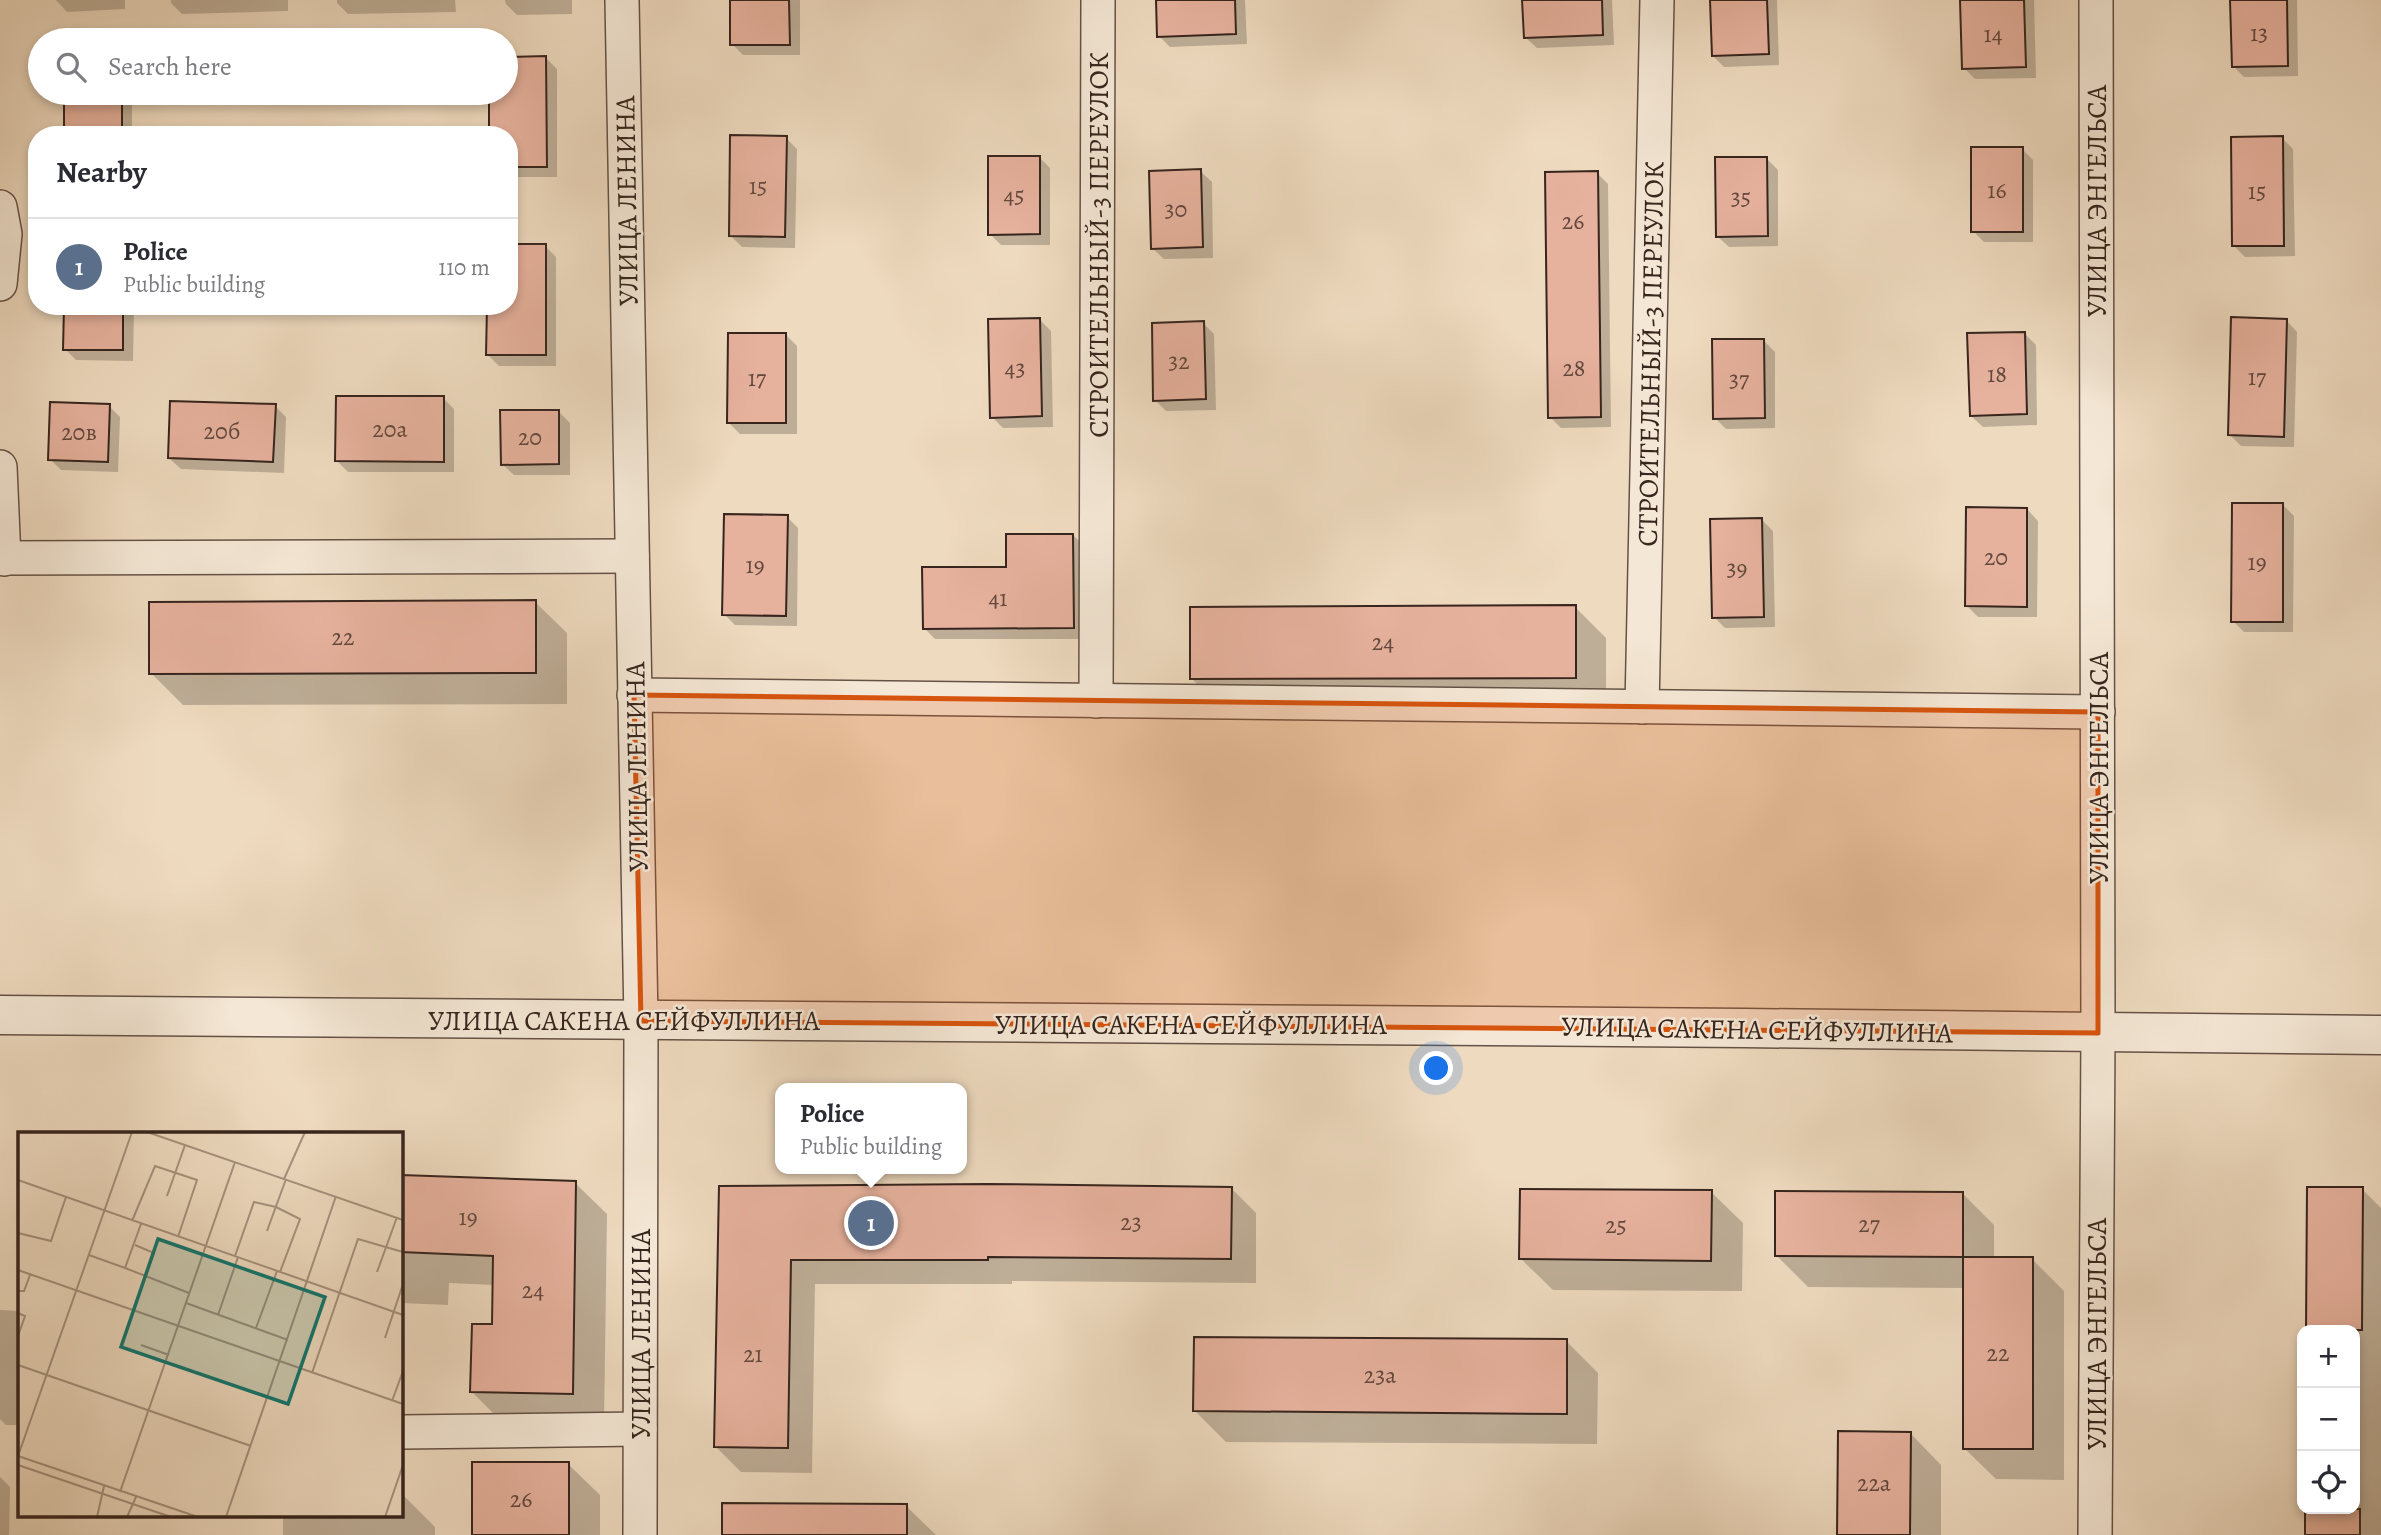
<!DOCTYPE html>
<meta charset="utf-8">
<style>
:root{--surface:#fff;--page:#f7f7f7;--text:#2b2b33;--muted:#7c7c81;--line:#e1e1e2;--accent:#8f2418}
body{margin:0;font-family:Alegreya,serif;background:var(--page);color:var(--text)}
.controls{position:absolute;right:21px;bottom:21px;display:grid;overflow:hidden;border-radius:14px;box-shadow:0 4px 10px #0003}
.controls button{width:63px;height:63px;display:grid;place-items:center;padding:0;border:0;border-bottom:2px solid var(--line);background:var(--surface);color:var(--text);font:35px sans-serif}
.you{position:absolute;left:1437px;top:1069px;width:24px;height:24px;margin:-18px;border:5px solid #fff;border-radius:50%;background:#1a73e8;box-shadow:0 0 0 10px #1a73e833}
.badge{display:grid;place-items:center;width:46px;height:46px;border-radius:50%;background:var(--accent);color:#fff;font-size:23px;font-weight:700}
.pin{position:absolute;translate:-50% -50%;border:4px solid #fff;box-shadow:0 2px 7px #0006}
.popup{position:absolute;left:775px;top:1083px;width:192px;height:91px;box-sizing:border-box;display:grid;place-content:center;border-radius:14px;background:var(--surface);filter:drop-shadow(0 2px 5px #0005);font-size:23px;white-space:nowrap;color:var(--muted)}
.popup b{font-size:26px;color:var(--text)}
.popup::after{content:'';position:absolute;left:50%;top:100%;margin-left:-14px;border:14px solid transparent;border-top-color:var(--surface)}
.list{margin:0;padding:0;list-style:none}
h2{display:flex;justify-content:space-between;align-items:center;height:91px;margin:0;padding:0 28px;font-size:30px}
h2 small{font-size:23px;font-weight:400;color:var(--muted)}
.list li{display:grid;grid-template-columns:46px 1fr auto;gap:21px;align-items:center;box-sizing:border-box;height:98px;padding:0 28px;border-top:2px solid var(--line)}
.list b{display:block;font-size:26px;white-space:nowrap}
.list p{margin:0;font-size:23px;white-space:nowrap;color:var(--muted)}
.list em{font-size:23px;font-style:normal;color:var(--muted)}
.icon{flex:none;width:38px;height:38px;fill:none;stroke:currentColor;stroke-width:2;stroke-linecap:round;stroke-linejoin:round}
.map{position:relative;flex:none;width:2381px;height:1535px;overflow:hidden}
.search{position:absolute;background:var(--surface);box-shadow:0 4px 10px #0003;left:28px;top:28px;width:490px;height:77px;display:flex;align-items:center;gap:18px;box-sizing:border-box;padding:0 24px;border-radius:38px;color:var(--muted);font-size:26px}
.panel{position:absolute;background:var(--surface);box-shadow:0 4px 10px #0003;left:28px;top:126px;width:490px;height:189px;border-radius:28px}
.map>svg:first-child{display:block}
.shadow{fill:#0003}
.building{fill:#e6b19d;stroke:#37251e;stroke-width:2}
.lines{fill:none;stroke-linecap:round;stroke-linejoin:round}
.minor-casing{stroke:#655246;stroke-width:36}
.tertiary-casing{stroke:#655246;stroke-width:41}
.minor{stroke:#f4e7d5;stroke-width:33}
.tertiary{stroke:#f4e7d5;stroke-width:38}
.marked{fill:#d6540e;fill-opacity:0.2;stroke:#d6540e;stroke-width:5;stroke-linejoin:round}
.labels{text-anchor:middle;stroke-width:5;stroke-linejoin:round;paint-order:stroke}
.number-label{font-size:24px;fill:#63483e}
.street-label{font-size:28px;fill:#37251e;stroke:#f4e7d5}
.inset-road{fill:none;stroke:#a5927f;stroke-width:2}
.view{fill:#0f766e;fill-opacity:0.15;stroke:#0f766e;stroke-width:3.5}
.inset-edge{fill:none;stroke:#37251e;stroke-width:3.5}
</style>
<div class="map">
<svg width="2381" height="1535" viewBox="0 0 2381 1535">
<rect width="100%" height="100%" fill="#eedabf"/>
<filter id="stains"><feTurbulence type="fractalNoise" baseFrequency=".00286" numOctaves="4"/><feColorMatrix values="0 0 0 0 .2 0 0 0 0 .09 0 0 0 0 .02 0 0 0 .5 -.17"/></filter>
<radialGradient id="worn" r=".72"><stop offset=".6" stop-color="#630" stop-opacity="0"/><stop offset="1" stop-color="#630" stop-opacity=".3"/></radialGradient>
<!-- shadow -->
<g class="shadow">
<path d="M56 0H125V9L67 12Z"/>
<path d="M171 0H288V11L182 14 171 3Z"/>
<path d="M337 0H455L456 12 348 14 337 3Z"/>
<path d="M505 0H572V14L517 15 506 4Z"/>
<path d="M732 0H800V55H743L732 44Z"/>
<path d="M1157 0H1245L1247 44 1170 47 1159 36Z"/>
<path d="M1524 0H1612L1614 45 1537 48 1525 37Z"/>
<path d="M1712 0H1777L1779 65 1724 67 1713 56Z"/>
<path d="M1962 0H2034L2036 78 1975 79 1964 68Z"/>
<path d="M2232 0H2297L2298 76 2244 77 2233 66Z"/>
<path d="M506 58H546L557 69V177H509V135H491V93H506Z"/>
<rect x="66" y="93" width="66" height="42"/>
<path d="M786 138 797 149 795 248 742 247 731 236Z"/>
<path d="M2282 138 2293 149 2295 256 2245 257 2234 246Z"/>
<path d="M2022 149 2033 160V242H1984L1973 231Z"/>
<path d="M1039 157 1050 168V245H1001L990 234Z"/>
<path d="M1767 159 1778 170V246L1729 247 1717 236Z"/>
<path d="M1200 171 1212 182 1213 258 1164 259 1152 248Z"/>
<path d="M1597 173 1608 184 1611 427 1561 428 1550 417Z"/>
<path d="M545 246 556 257V366H499L488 355 509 306Z"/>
<path d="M66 306H134L133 361 76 360 65 349Z"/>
<path d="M1040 320 1051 331 1053 427 1003 428 992 417Z"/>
<path d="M2286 320 2297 332 2294 447 2241 446 2229 434Z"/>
<path d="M1203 323 1214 334 1216 410 1166 411 1155 400Z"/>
<path d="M2025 334 2036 345 2037 425 1983 427 1971 416Z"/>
<path d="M786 335 797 346V434H740L729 423Z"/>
<path d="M1764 341 1775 352V428L1726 429 1715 418Z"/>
<path d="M443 398 454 409V472H348L337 461Z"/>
<path d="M109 406 120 417 118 472 61 470 50 459Z"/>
<path d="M275 406 286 417 284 473 181 469 169 458Z"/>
<path d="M558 411 570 423V475H514L502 464Z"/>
<path d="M2283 505 2294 516 2293 632H2244L2233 621Z"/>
<path d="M2027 509 2038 521 2037 617H1978L1967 606Z"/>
<path d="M787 517 798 528 797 626 735 625 724 614Z"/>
<path d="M1762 520 1773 531 1775 627 1725 628 1714 617Z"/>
<path d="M1073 535 1084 546V639H935L924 628 1008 568Z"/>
<path d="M535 602 567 633V704L183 705 151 673Z"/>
<path d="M1575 607 1606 638V709L1223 710 1191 678Z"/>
<path d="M401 1177 575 1183 607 1214 604 1425 503 1423 472 1392 494 1326V1285L449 1283 448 1305 401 1303Z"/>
<path d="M721 1187 1231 1188 1256 1213V1283L1012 1281V1284H815L812 1473 741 1472 716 1447Z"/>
<path d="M2308 1189H2362L2381 1208V1535H2306V1509H2355V1330H2307Z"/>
<path d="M1711 1192 1743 1223 1742 1291 1553 1290 1521 1259Z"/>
<path d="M1963 1194 1994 1225V1259H2032L2064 1291V1480L1996 1479 1964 1448V1288L1808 1287 1777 1256Z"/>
<path d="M0 1310 19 1311V1425H6L0 1419Z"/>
<path d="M1566 1341 1598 1373 1597 1444 1226 1442 1195 1411Z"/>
<path d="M1910 1433 1941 1465V1535H1839Z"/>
<path d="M568 1464 600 1495V1535H474Z"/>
<path d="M0 1477 10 1487 9 1535H0Z"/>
<path d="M401 1496H404L435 1527V1535H283V1516H401Z"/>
<path d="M906 1506 936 1535H723Z"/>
</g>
<!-- building -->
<g class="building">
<path d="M730 0H789L790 45H730Z"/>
<path d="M1156 0H1235L1236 34 1157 37Z"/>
<path d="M1522 0H1602L1603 35 1524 38Z"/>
<path d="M1710 0H1767L1769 54 1712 56Z"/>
<path d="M1960 0H2024L2026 67 1962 69Z"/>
<path d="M2230 0H2287L2288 66 2232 67Z"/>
<path d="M546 56 547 167H509V135H489V93H506V57Z"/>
<rect x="64" y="93" width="58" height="42"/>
<path d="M730 135 787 136 785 237 729 236Z"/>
<path d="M2283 136 2284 246H2232L2231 137Z"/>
<rect x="1971" y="147" width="52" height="85"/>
<path d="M988 156H1040V234L988 235Z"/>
<path d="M1715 157H1767L1768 236 1716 237Z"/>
<path d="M1201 169 1203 247 1151 249 1149 171Z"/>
<path d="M1598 171 1601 417 1548 418 1545 172Z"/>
<path d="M509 244H546V355H486L487 306H509Z"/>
<path d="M64 306H123V350H63Z"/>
<path d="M2231 317 2287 319 2284 437 2228 435Z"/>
<path d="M1040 318 1042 416 990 418 988 319Z"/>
<path d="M1204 321 1206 399 1153 401 1152 323Z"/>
<path d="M2025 332 2027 414 1970 416 1967 333Z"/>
<path d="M728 333H786V423H727Z"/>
<path d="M1712 339H1764L1765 418 1713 419Z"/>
<path d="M336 396H444V462L335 461Z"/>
<path d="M170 401 276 404 273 462 168 458Z"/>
<path d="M50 402 110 404 108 462 48 460Z"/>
<path d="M500 410H559V464L501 465Z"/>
<path d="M2232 503H2283V622H2231Z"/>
<path d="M1966 507 2027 508V607L1965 606Z"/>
<path d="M724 514 788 515 786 616 722 615Z"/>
<path d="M1762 518 1764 617 1712 618 1710 519Z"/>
<path d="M1006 534H1073L1074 628 923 629 922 567H1006Z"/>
<path d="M536 600V673L149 674V602Z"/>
<path d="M1576 605V678L1190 679V607Z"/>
<path d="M401 1175 576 1181 573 1394 470 1392 472 1324H492L493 1256 401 1252Z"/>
<path d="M988 1184 1232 1187 1231 1259 988 1257V1260H791L788 1448 714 1447 719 1186Z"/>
<path d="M2307 1187H2363L2362 1330H2306Z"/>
<path d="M1520 1189 1712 1190 1711 1261 1519 1259Z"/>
<path d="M1775 1191 1963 1192V1257L1775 1256Z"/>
<rect x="1963" y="1257" width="70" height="192"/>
<path d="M1194 1337 1567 1339V1414L1193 1411Z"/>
<path d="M1838 1431 1911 1432 1910 1535H1837Z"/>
<rect x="472" y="1462" width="97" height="73"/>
<path d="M722 1503 907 1504V1535H722Z"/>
<rect x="2305" y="1509" width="55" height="26"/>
</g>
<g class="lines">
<defs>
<g id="minor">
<path d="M622 0 641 1021 640 1535"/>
<path d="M0 207 5 234 0 284"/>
<path d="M0 467 4 559"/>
<path d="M0 558 632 556"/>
<path d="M634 695 2098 712"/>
<path d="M1096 701 1098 0"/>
<path d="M1642 707 1657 0"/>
<path d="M401 1432 640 1429"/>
<path d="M2095 1535 2098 1033 2096 0"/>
</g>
<path id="tertiary" d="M0 1015 1745 1028 2381 1035"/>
</defs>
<!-- minor casing -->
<use href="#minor" class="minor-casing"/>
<!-- tertiary casing -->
<use href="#tertiary" class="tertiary-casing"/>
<!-- minor -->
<use href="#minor" class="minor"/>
<!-- tertiary -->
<use href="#tertiary" class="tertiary"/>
</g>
<!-- marked area -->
<path class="marked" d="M634 695 2098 712V1033L641 1021Z"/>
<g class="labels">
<!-- number labels -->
<g class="number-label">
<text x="2259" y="41">13</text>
<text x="1993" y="42">14</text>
<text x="758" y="194">15</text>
<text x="1997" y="198">16</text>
<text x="2257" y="199">15</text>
<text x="1014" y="203">45</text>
<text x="1741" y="205">35</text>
<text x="1176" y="217">30</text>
<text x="1573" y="229">26</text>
<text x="1179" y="369">32</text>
<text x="1015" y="376">43</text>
<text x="1574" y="376">28</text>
<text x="1997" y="382">18</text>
<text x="2257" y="385">17</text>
<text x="757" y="386">17</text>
<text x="1739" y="387">37</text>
<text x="390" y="437">20а</text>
<text x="222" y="439">20б</text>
<text x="79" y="440">20в</text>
<text x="530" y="445">20</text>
<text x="1996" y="565">20</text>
<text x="2257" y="570">19</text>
<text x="755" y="573">19</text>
<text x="1737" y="576">39</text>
<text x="998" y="606">41</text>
<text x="343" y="645">22</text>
<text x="1383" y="650">24</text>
<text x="468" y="1225">19</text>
<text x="1131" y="1230">23</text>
<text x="1869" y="1232">27</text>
<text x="1616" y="1233">25</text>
<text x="533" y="1298">24</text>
<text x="1998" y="1361">22</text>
<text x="753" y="1362">21</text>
<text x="1380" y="1383">23а</text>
<text x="1874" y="1491">22а</text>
<text x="521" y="1507">26</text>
</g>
<!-- street labels -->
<g class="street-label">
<text transform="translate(626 201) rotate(-91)" y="10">УЛИЦА ЛЕНИНА</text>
<text transform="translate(2096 201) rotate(-90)" y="10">УЛИЦА ЭНГЕЛЬСА</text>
<text transform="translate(1098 245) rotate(-90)" y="10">СТРОИТЕЛЬНЫЙ-3 ПЕРЕУЛОК</text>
<text transform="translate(1650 354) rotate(-89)" y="10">СТРОИТЕЛЬНЫЙ-3 ПЕРЕУЛОК</text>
<text transform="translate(636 767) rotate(-91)" y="10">УЛИЦА ЛЕНИНА</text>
<text transform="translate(2098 768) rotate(-90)" y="10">УЛИЦА ЭНГЕЛЬСА</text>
<text x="624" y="1030">УЛИЦА САКЕНА СЕЙФУЛЛИНА</text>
<text x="1191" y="1034">УЛИЦА САКЕНА СЕЙФУЛЛИНА</text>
<text transform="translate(1757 1029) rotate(1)" y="10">УЛИЦА САКЕНА СЕЙФУЛЛИНА</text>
<text transform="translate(640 1334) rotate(-90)" y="10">УЛИЦА ЛЕНИНА</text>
<text transform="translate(2096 1334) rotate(-90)" y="10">УЛИЦА ЭНГЕЛЬСА</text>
</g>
</g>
<!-- overview -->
<g transform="translate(18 1132)">
<rect width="385" height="385" fill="#eedabf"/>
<path class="inset-road" d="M129 0 385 88M266 47 287 0M0 48 385 183M149 64 167 13M114 89 137 34 179 48 160 105M249 99 268 47M0 101 33 109 48 65M117 113 136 121 127 146M71 123 107 136 123 92M217 124 236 70 258 75 282 87 262 140M107 136 171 161M0 138 385 272M359 140 379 85M0 159H6L12 143M168 171 270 208M0 181 7 184 0 204M200 183 220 125M238 196 259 139M367 206 385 152M123 213 151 223M0 233 233 314M294 241 340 107 385 120M374 269 385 239M0 324 114 0M0 324 180 385M0 333 153 385M102 360 217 30M79 385 86 354M109 385 118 365M208 385 318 64M367 385 385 333"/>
<path class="view" d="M140 107 307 165 270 272 103 215Z"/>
<rect width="385" height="385" class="inset-edge"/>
</g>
<rect width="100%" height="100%" filter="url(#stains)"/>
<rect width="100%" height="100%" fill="url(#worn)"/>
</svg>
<div class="controls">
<button>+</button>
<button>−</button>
<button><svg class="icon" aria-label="locate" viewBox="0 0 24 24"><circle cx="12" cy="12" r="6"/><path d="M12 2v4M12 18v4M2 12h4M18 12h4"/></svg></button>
</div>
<div class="you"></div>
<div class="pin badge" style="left:871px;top:1223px;background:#5c6f8a">1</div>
<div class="popup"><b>Police</b>Public building</div>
<div class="search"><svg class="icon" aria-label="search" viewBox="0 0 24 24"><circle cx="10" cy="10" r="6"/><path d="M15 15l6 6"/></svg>Search here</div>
<section class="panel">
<h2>Nearby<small></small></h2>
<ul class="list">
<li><span class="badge" style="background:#5c6f8a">1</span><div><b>Police</b><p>Public building</p></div><em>110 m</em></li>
</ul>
</section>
</div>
